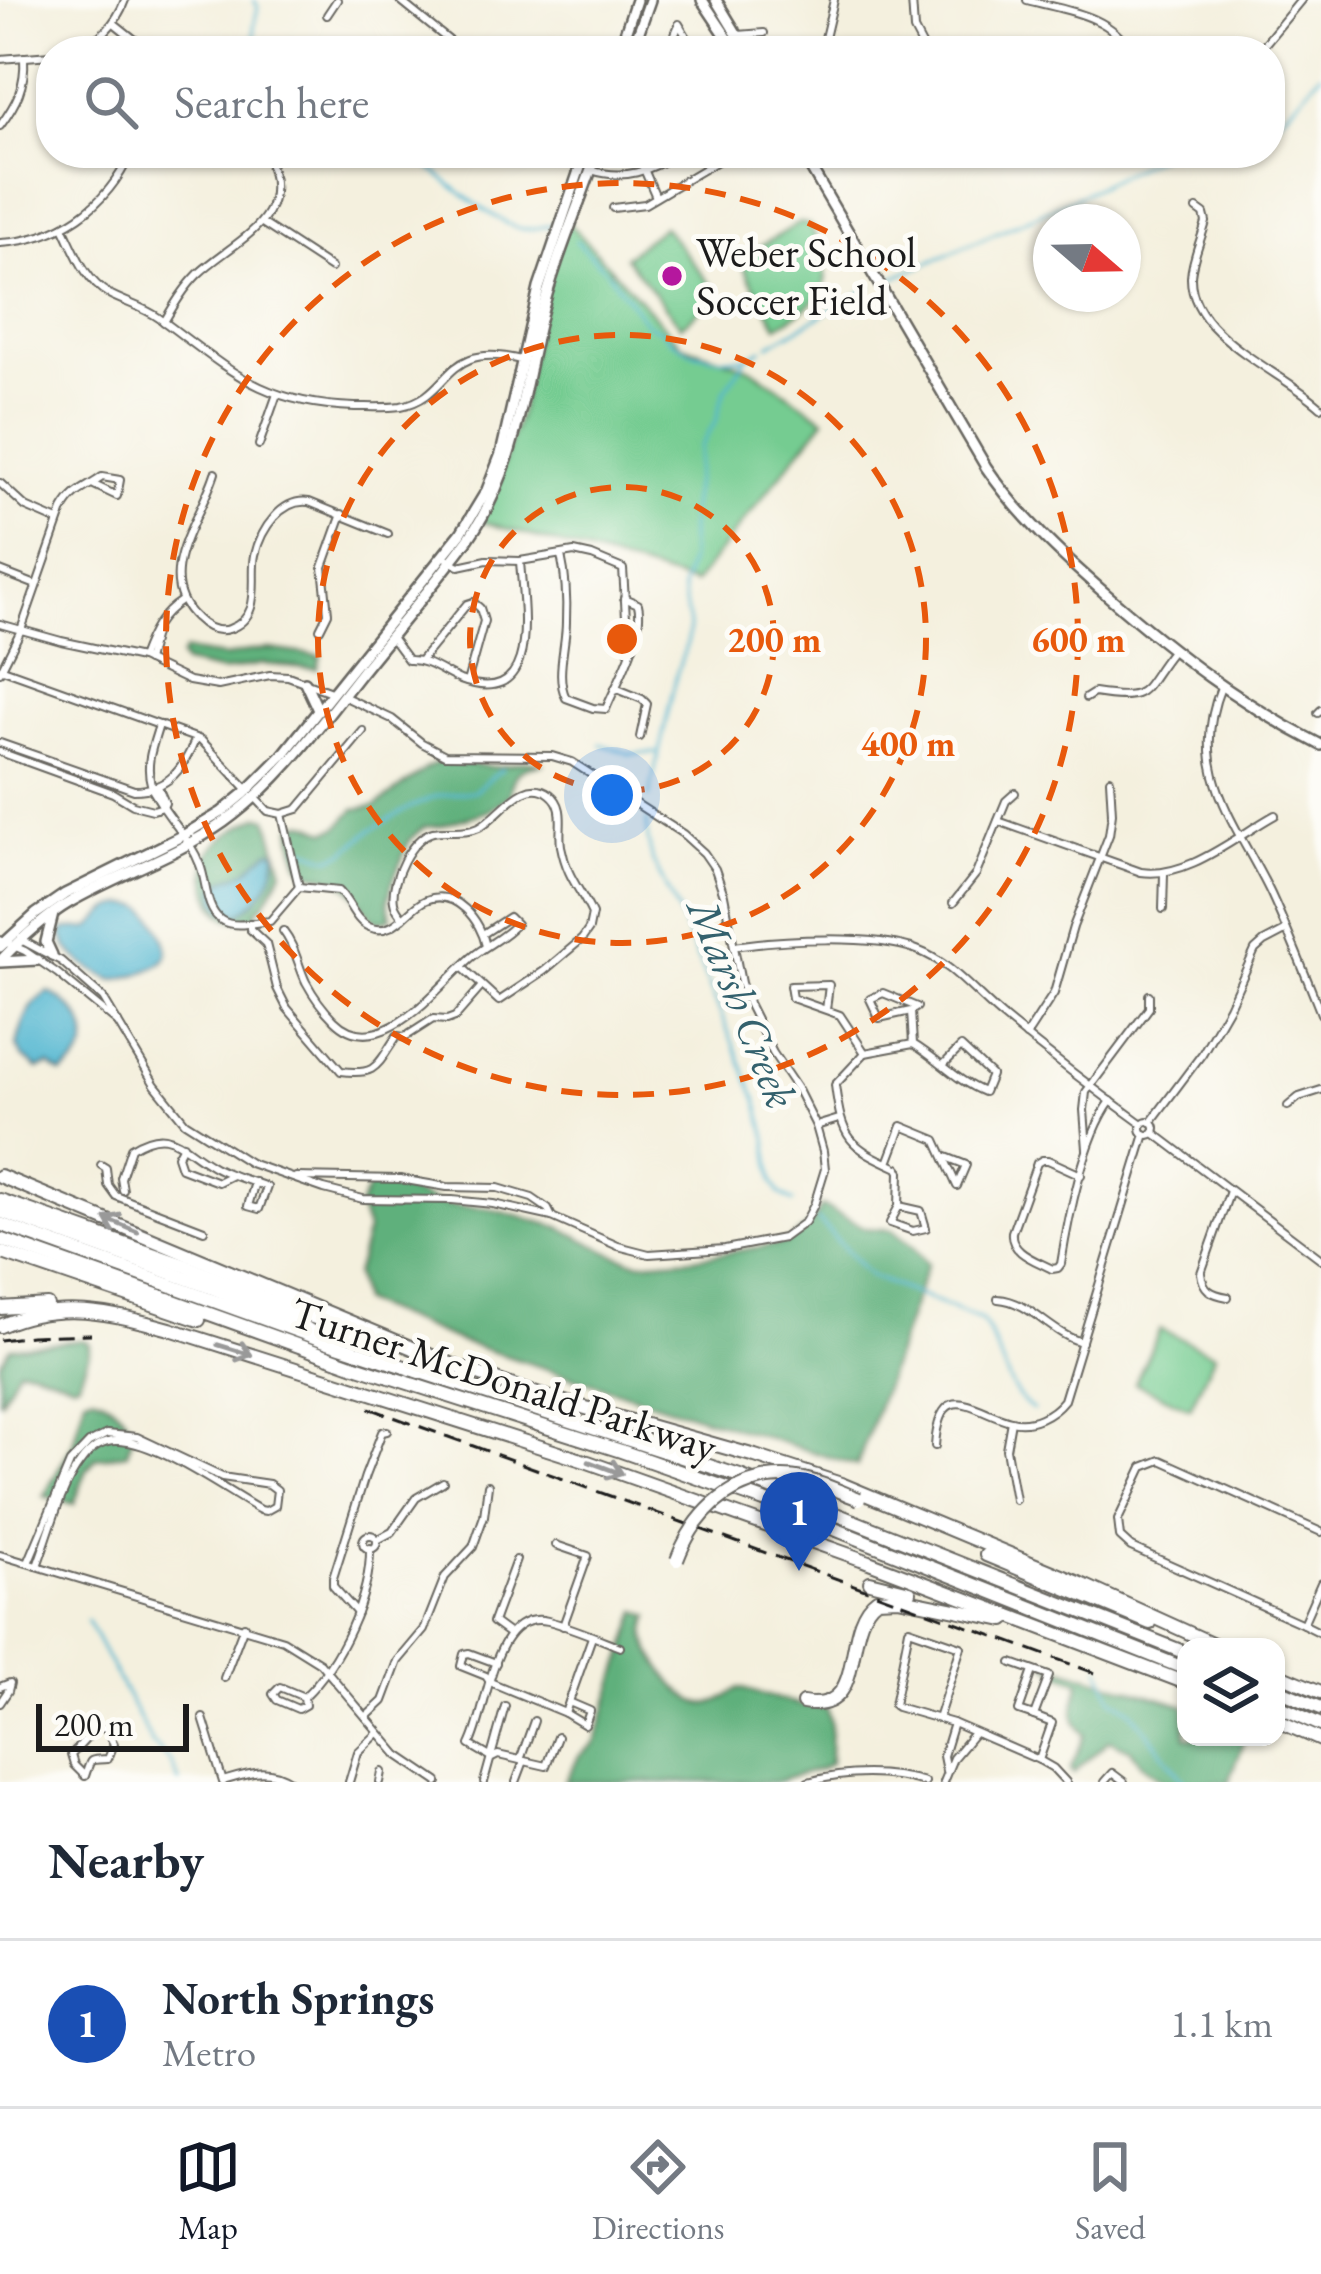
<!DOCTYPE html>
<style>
:root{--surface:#fff;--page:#f2f2f3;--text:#1f2937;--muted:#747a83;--line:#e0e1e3;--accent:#111827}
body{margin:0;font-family:"EB Garamond",serif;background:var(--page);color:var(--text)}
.controls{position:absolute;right:36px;bottom:36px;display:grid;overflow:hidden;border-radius:24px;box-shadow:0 3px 9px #0004}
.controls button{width:108px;height:108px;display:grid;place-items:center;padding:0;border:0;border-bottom:3px solid var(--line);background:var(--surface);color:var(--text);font:60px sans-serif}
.compass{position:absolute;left:1033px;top:204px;width:108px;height:108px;border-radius:50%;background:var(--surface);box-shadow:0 3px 9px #0004;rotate:110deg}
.scale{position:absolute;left:36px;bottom:30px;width:153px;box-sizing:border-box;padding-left:12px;border:6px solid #1c1c1c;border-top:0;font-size:33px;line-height:42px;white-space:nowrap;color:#1c1c1c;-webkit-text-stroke:9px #fdfcf7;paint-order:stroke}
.you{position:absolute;left:612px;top:795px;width:42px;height:42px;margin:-30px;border:9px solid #fff;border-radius:50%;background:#1a73e8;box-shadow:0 0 0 18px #1a73e833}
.badge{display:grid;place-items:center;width:78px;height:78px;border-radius:50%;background:var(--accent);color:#fff;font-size:39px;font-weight:700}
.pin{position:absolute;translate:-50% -99px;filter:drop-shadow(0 3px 6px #0008)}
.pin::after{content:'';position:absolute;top:63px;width:42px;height:36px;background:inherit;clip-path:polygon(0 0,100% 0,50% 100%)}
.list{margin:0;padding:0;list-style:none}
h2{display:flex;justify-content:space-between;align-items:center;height:156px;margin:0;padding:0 48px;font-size:51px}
h2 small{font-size:39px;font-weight:400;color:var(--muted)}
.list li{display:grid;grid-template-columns:78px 1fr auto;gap:36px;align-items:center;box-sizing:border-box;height:168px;padding:0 48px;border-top:3px solid var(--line)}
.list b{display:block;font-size:45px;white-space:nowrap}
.list p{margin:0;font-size:39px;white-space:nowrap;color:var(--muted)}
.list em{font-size:39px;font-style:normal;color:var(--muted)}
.icon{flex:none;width:66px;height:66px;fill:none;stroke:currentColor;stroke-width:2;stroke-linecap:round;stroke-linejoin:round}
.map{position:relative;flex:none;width:1321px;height:1782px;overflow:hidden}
.search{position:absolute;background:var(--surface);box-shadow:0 3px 9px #0004;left:36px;right:36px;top:36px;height:132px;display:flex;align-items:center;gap:30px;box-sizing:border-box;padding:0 42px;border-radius:48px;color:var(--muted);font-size:45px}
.sheet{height:324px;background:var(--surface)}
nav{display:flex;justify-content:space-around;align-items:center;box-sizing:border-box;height:168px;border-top:3px solid var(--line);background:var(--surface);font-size:33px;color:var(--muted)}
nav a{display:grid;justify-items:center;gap:6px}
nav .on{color:var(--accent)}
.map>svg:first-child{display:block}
.green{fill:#74cc91;stroke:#487456;stroke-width:3}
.forest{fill:#5fb07b;stroke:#3e664c;stroke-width:3}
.water{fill:#51b6d0;stroke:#366976;stroke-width:3}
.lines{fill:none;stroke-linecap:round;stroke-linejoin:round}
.stream{stroke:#51b6d0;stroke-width:3}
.minor-casing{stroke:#686660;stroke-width:10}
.major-casing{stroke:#686660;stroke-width:14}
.highway-casing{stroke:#686660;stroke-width:16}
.minor{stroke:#fff;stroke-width:6}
.major{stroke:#fff;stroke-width:9}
.highway{stroke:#fff;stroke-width:12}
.rail{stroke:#1c1c1c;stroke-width:3;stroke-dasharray:18 9;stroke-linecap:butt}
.highway-bridge-casing{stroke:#686660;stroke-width:16;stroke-linecap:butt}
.highway-bridge{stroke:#fff;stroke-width:12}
.oneway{stroke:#999}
.ring{fill:none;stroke:#e8590c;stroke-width:6;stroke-dasharray:21 15}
.poi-dot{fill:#b5179e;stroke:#fdfcf7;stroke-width:4.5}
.labels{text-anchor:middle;stroke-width:10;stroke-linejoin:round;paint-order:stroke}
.poi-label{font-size:42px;fill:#1c1c1c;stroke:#fdfcf7;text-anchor:start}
.street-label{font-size:42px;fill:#1c1c1c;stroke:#fdfcf7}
.water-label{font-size:45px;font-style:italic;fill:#34616d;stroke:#fdfcf7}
.centre{fill:#e8590c;stroke:#fdfcf7;stroke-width:6}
.ring-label{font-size:36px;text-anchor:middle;font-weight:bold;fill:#e8590c;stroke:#fdfcf7;stroke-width:10;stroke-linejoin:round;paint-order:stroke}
</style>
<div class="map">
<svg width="1321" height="1782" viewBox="0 0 1321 1782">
<rect width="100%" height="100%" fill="#fdfcf7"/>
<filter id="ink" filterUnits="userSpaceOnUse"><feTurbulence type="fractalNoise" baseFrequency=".00833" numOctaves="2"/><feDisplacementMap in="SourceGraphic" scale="24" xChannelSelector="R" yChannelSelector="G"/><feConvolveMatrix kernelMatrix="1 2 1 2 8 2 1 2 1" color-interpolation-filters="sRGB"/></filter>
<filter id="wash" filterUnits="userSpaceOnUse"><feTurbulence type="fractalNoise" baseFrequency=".004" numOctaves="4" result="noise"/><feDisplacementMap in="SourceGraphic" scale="48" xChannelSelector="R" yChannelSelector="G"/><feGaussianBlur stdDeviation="2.7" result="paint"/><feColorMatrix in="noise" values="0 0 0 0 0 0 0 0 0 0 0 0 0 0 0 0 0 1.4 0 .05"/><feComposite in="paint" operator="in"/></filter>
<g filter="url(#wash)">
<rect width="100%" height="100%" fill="#f4f0de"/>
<!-- green -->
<g class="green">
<path d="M566 220 682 345 751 368 825 419 694 584 477 520 499 478 521 408 543 291Z"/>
<path d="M800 223 810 225C837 281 831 297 777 326L741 263 743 256Z"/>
<path d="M663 226 719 295 681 326 625 257Z"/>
<path d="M1160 1329 1215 1354 1190 1408 1135 1383Z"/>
</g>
<!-- forest -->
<g class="forest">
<path d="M270 649 321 656 317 669 262 664 222 672 184 664 180 657 184 651 226 657 249 651Z"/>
<path d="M441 761 495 767 526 761 545 764C521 766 512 771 510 795L489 811 440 826 424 827 410 839 392 883 388 901 391 918 378 922C363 911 359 896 346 885 333 874 310 877 301 866 295 857 294 838 292 827 305 818 313 826 327 831L338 827 355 809 376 806 427 768Z"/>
<path d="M261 816 268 818 283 871 264 904 256 911 260 918C251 919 239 921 230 919 207 912 200 867 212 849 222 836 246 822 261 816Z"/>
<path d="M369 1186 395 1187 444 1205 487 1208 559 1227 616 1255 638 1262 693 1258 786 1243 813 1222 822 1206 866 1228 892 1230 913 1247 927 1264 857 1466 458 1341 361 1302 355 1275 367 1230 359 1207Z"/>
<path d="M84 1340 89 1344V1353L79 1381 73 1383 32 1369 18 1368 0 1402V1363L10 1347Z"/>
<path d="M92 1395C112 1399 121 1414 135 1428L127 1453 96 1458 87 1470 74 1504 44 1496 73 1443 85 1397Z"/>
<path d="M638 1611 650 1616C648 1622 646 1628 646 1635 648 1656 683 1703 705 1704 717 1705 729 1693 739 1688L807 1707 827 1708 831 1722 830 1763 821 1769 774 1782H565L579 1756 595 1743Z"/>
<path d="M1046 1663 1186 1706V1737H1246L1229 1782H1166L1143 1765 1131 1750 1109 1740 1073 1773 1070 1770 1085 1735C1067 1714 1076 1707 1080 1682L1058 1673Z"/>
</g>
<!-- water -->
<g class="water">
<path d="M270 850 276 851C277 878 261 899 239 914L225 911 217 901 215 888 224 880 246 871Z"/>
<path d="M131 905C139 906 143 906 149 912 157 920 171 946 167 956 161 970 128 977 114 980 93 972 65 956 62 933L66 929 90 928C105 914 109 904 131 905Z"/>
<path d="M49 992C86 1011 104 1048 62 1074L49 1065 38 1069 22 1056 17 1046C21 1025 29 1002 49 992Z"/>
</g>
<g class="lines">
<!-- stream -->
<g class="stream">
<path d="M254 0 258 7 254 26 256 51"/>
<path d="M1270 125 1293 106 1321 73"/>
<path d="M412 153C435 172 496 225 523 229 532 230 543 226 552 225"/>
<path d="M576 241 607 271 648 325 659 329 671 340 692 352 719 358H744"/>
<path d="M887 281 1075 198 1164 153"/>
<path d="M769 345 871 287"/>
<path d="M601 744 630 754 657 753"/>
<path d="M649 797 677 672 688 640 689 625 682 588 690 559V514L700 447 716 421 724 392 746 358 762 349"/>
<path d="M647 821 648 840 653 862 678 912 757 1100 767 1138 773 1181 780 1194 793 1202"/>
<path d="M299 847 330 858 345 852 371 830 411 807 437 796 474 791 502 769"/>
<path d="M818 1220 870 1276 981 1320C1002 1347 1003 1390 1033 1410"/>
<path d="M87 1621 152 1743 171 1762 179 1782"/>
<path d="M1100 1667 1112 1698 1131 1710 1185 1782"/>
</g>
</g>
</g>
<g filter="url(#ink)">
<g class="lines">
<defs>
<g id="minor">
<path d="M399 0 462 51"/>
<path d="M912 0 914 30 925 51"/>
<path d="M1027 0C1064 10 1110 14 1130 51"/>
<path d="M327 15 337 0"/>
<path d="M114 23 149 51"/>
<path d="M679 24 695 51"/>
<path d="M738 35 764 33"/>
<path d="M825 38 834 0"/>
<path d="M74 51C99 41 116 25 125 0"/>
<path d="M668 51 678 27"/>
<path d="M1259 51 1301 0"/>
<path d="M0 59 51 55"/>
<path d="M0 126C16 104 26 86 24 57"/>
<path d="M555 153 579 164"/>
<path d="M637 153 656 197"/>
<path d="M591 170C625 181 649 171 679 153"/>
<path d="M613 208 645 204 731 153"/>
<path d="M1197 209 1204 214 1206 222C1201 240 1192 259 1191 277 1190 337 1284 372 1321 407"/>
<path d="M262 223 331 268"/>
<path d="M63 227C75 251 85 281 109 294 126 303 144 307 159 318 230 370 261 404 355 407 370 407 385 408 401 406 454 396 441 340 521 360"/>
<path d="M0 243C59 240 107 207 131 153"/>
<path d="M164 322C174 305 184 288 198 274 237 238 298 219 265 153"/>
<path d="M259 445 277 394"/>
<path d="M215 473C201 519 151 576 196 618 205 627 216 633 229 629 264 617 250 579 255 555 261 529 282 498 309 502L388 534"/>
<path d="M0 483 26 507 58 521"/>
<path d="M561 555C566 577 567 600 566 622 566 647 555 676 566 698L593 708 606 709C618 680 645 634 638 604L624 598"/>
<path d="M448 559 459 566 487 560 520 561 574 552 592 556 623 569 628 650"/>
<path d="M0 571 36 585"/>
<path d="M0 624 61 641 141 658 189 681 218 686 270 675 288 676 331 692"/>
<path d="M320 629 328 613 323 567 342 514"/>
<path d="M391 637 408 660C428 659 441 672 460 680 542 710 523 609 520 561"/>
<path d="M141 658C150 634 159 615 181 601"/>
<path d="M422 659 467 604 473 602 480 608 484 621 467 682"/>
<path d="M147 661 155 630"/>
<path d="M3 669 201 740 248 790"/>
<path d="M0 672 21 630 63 510C74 490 86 489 102 477L120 480 117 496 94 485"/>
<path d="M1221 687C1187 772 1237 823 1271 894 1289 933 1305 974 1321 1014"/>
<path d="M615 688 642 699 647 704 640 737"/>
<path d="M1086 698 1094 693C1151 702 1139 692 1172 651"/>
<path d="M1318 713 1321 710"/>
<path d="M0 743 134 790C169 790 184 768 196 738"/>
<path d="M0 752 113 793 133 805 153 810 163 807C176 827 192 843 200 865 207 882 205 909 221 920 234 929 256 922 270 921L299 887"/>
<path d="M155 787 153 791 163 807 165 803 159 789 151 784C145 763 153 745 159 725"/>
<path d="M255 797 268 811 282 814 299 887"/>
<path d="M282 814 298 809 363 731"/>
<path d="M998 821 1141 872C1187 879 1235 837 1275 815"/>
<path d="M299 887 339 891C350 902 355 921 369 927 394 938 407 908 426 900 456 888 481 921 486 946"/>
<path d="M953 903 976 874 1006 801 1015 793"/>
<path d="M1163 909 1164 874"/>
<path d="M403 918C399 912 395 909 394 902 390 881 411 837 433 832 447 829 465 834 479 827 500 817 523 774 550 794 567 807 558 828 561 846 567 878 580 888 592 914L589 929 582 939 544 971 499 1001 462 967"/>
<path d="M250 923V929L266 944 277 988 287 1008 341 1071C379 1076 377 1064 397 1036"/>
<path d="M283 931C295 946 298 965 306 982 313 995 324 1010 334 1020 380 1066 439 985 472 957 486 945 505 937 516 924L509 917 483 934"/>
<path d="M0 940 25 951 57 973 118 1023"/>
<path d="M23 941 61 961 103 998 155 1085 185 1122 250 1163 324 1189 363 1199 452 1200 493 1204 552 1217 618 1246 649 1254 725 1249 783 1238 805 1222 814 1205 825 1169 823 1151 816 1126 798 1090 773 1053 748 1003 741 983 724 895 715 869 704 853 683 834 572 762 552 756 445 755 422 743 392 719 343 696"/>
<path d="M734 946C780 939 874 934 917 950 952 963 975 994 1003 1017 1048 1054 1095 1090 1142 1124"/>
<path d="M826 1010 829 985 790 986 792 998 840 1015 865 1053 835 1085C842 1140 849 1146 898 1168L900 1172 899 1206 890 1223 913 1231 926 1228 921 1211 899 1206"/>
<path d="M911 1011 917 1007 883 993 870 999 879 1018 911 1011 913 1044C938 1059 958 1082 984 1092L991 1075 961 1047 944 1064"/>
<path d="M397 1036 405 1037 433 1019 447 1020 455 1017 482 986"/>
<path d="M1026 1036 1054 993 1073 927 1109 835 1112 813 1110 779"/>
<path d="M865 1053 913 1044"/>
<path d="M1288 1106 1299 1097 1321 1090"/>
<circle cx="1148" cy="1128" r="7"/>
<path d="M1151 1122 1202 1054 1229 1007 1255 950 1264 942 1285 931"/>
<path d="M816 1126 839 1119"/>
<path d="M1153 1132 1321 1259"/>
<path d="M183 1145 177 1156 181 1168 218 1182 232 1175"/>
<path d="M1087 1149 1084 1110 1086 1092 1149 1008V995"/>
<path d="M888 1163 902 1126 936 1140 957 1186 966 1165 946 1157"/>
<path d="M101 1165 106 1168 108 1185 116 1196 204 1230"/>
<path d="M1081 1175 1048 1160H1042L1037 1163 1012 1232C1010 1253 1035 1260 1052 1269L1058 1268 1061 1264C1068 1220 1084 1137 1111 1101"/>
<path d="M296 1177 400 1179 447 1187 498 1188 532 1198 548 1209 552 1217"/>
<path d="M123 1190 121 1178 131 1148C170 1124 178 1146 211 1165 227 1175 249 1180 267 1187L259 1209 248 1206 255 1182"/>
<path d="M1228 1297C1211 1294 1203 1290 1201 1273L1230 1191"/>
<path d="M998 1299C1030 1301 1051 1334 1082 1342"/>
<path d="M1011 1421 1006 1449 1015 1500"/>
<path d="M935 1446C940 1374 976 1413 1011 1421 1031 1426 1052 1415 1064 1400L1145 1134"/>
<path d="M1321 1532 1161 1460 1143 1467 1118 1520 1120 1537 1131 1547 1303 1624 1321 1583"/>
<circle cx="370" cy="1542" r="7"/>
<path d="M377 1540 392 1532 416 1498 443 1482"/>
<path d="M556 1545 588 1556 563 1626"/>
<path d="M0 1555 283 1640 320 1663 398 1755 438 1782"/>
<path d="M28 1563 70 1463 89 1443 107 1434 137 1437 222 1477 269 1484 277 1490 275 1506 266 1511 260 1510C226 1491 158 1442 119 1441 102 1440 89 1450 80 1463 60 1489 49 1535 37 1566"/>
<path d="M357 1613 333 1586V1578L365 1476 382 1432 387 1431"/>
<path d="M1303 1624 1321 1633"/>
<path d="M508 1633 493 1622 516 1560"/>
<path d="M496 1663 469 1653 464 1654 461 1666 486 1676 490 1682 565 1713 592 1637"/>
<path d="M1012 1663 1049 1676 1034 1716 1052 1723 1039 1760"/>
<path d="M1033 1671 1019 1711 1034 1716"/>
<path d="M224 1678 244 1626"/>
<path d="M0 1687 10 1683 8 1691 0 1703"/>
<path d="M304 1697 305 1705 298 1709 277 1700 273 1694 280 1687 304 1697C339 1664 371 1597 370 1548"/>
<path d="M565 1713 585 1725 590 1711 569 1702"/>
<path d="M366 1717 383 1701 398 1661 424 1630 445 1577 473 1547 484 1516 488 1485"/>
<path d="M203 1718 223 1782"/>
<path d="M938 1719 961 1647 909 1629 894 1705 897 1707 953 1723 1039 1760 1053 1768 1066 1782"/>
<path d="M97 1727 106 1729 114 1744 108 1759C88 1761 92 1756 85 1776L74 1765 71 1755Z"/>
<path d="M557 1737 546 1766 498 1755 492 1758 470 1745C489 1709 491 1608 548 1621 572 1627 597 1638 620 1647"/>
<path d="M520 1760 534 1721"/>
<path d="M946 1771 943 1756 953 1723"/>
<path d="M223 1781C249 1773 268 1766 292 1782"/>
<path d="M349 1782 358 1752 378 1733"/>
<path d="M380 1782 382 1772"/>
<path d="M484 1782 505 1706"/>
<path d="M516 1782 524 1761"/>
<path d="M808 1782C846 1772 885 1771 924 1782"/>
<path d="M943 1782 953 1758 974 1733"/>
<path d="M1104 1782 1112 1773 1124 1782"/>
</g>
<g id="major">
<path d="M702 0 736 51"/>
<path d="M716 0 747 51"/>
<path d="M619 51 636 0"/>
<path d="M632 51 650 0"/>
<path d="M802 153 986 467C1020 517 1062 556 1107 595 1176 655 1239 703 1321 745"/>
<path d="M305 682 318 710"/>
<path d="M0 947 36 914 65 894 184 835 222 812 244 794 282 756 461 533 487 490 501 454 539 288 585 153"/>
<path d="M52 955 46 942 53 914"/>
<path d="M0 961C21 939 43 918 70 902 120 873 176 856 224 822 279 783 319 726 360 674 396 629 434 585 469 538 515 472 522 396 540 320 554 263 578 208 597 153"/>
<path d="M0 962 38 960"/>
</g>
<g id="highway">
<path d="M0 1176 458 1367 540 1395 755 1456 841 1484 1079 1583 1220 1647"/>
<path d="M0 1200 186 1266 295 1311 353 1331"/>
<path d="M0 1211 210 1287 295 1321 312 1332"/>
<path d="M0 1224 328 1342 740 1476 1186 1653"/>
<path d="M0 1239 355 1366 621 1451 764 1501 1186 1669"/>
<path d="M0 1252 199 1320"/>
<path d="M0 1308 47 1305"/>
<path d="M0 1326C59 1300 111 1313 170 1329L588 1462 861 1559 1186 1683"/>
<path d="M986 1555 1150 1623"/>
<path d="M870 1582 910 1592"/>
<path d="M1276 1673 1321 1692"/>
<path d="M1276 1689 1321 1708"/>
<path d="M803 1703C870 1715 839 1626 877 1599L898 1598 1004 1620"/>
<path d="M1276 1705 1321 1725"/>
<path d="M1276 1720 1321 1740"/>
</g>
</defs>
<!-- minor casing -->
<use href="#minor" class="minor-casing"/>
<!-- major casing -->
<use href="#major" class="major-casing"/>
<!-- highway casing -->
<use href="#highway" class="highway-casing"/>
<!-- minor -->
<use href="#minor" class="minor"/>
<!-- major -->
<use href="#major" class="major"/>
<!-- highway -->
<use href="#highway" class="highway"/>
<!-- rail -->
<g class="rail">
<path d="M0 1340 31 1336 91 1334"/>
<path d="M369 1408 1095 1673"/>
</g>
<defs>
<path id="highway-bridge" d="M677 1560C697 1506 743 1468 804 1479 823 1483 841 1492 859 1499"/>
</defs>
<!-- highway-bridge casing -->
<use href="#highway-bridge" class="highway-bridge-casing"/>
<!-- highway-bridge -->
<use href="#highway-bridge" class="highway-bridge"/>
</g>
<!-- one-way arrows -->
<defs><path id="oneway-shaft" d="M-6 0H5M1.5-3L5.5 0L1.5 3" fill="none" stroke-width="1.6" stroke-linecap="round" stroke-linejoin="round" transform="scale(3)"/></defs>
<g class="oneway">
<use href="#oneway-shaft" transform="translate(121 1225) rotate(-157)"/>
<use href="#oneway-shaft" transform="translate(235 1350) rotate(17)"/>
<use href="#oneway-shaft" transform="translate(606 1468) rotate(20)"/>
</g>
</g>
<!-- distance rings -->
<g class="ring">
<circle cx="622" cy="639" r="152"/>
<circle cx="622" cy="639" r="304"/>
<circle cx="622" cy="639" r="456"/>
</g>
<!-- markers -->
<circle class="poi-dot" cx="672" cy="276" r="12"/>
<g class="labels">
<!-- poi labels -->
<g class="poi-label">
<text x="696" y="267">Weber School<tspan x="696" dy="48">Soccer Field</tspan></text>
</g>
<!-- street labels -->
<g class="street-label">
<text transform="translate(504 1379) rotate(18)" y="15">Turner McDonald Parkway</text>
</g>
<!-- water labels -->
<g class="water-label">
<text transform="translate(743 1003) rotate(68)" y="16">Marsh Creek</text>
</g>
</g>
<circle cx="622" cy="639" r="18" class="centre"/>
<g class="ring-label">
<text x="774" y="652">200 m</text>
<text x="1078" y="652">600 m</text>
<text x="908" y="756">400 m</text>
</g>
</svg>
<div class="controls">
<button><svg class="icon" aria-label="layers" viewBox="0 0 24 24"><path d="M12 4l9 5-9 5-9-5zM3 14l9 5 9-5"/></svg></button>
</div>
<svg class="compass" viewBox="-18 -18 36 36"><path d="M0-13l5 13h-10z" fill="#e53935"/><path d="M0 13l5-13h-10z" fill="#747a83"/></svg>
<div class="scale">200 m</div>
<div class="you"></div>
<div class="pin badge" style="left:799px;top:1571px;background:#1a4fb4">1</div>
<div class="search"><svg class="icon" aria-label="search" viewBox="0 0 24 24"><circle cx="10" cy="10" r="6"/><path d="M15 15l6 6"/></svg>Search here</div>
</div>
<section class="sheet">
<h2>Nearby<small></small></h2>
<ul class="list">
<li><span class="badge" style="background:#1a4fb4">1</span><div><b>North Springs</b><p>Metro</p></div><em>1.1 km</em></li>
</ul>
</section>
<nav>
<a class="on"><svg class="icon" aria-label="map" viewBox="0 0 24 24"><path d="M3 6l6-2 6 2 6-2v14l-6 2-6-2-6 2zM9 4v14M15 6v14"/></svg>Map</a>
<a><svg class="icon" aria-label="directions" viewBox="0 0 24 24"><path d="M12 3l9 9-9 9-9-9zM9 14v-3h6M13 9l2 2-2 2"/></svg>Directions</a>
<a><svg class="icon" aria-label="saved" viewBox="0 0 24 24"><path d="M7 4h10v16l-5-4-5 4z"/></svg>Saved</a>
</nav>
